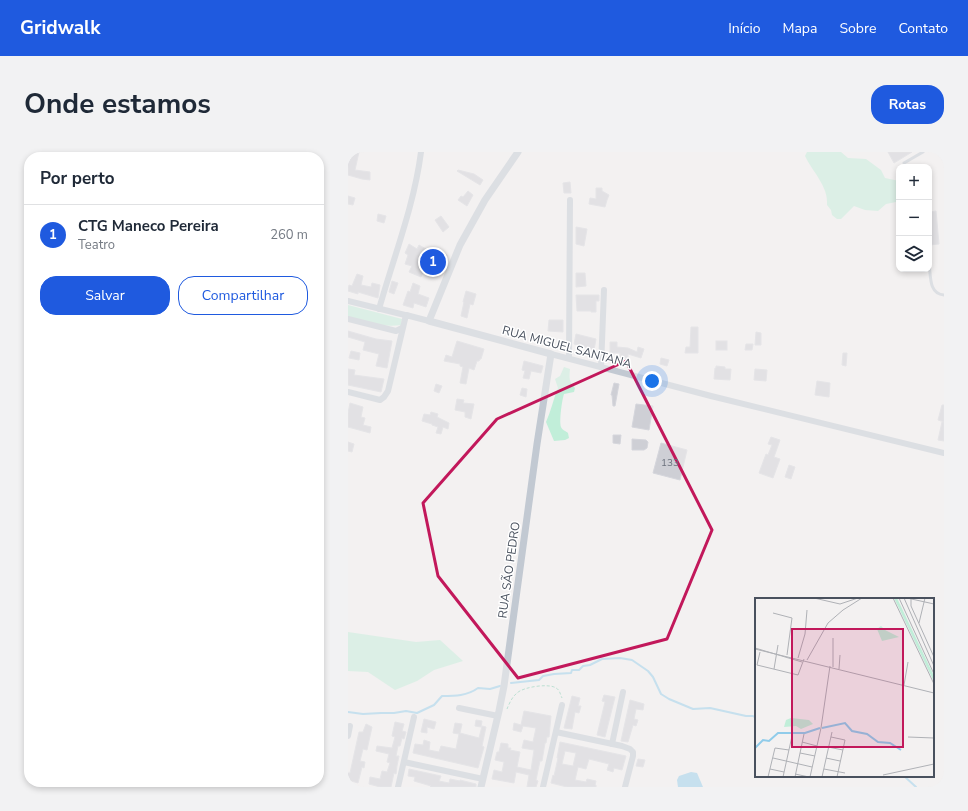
<!DOCTYPE html>
<html lang="pt">
<meta charset="utf-8">
<style>
:root{--surface:#fff;--page:#f2f2f3;--text:#1f2937;--muted:#747a83;--line:#e0e1e3;--accent:#1f5adf}
body{margin:0;font-family:"Nunito Sans",sans-serif;background:var(--page);color:var(--text)}
.controls{position:absolute;right:12px;top:12px;display:grid;overflow:hidden;border-radius:8px;box-shadow:0 2px 6px #0003}
.controls button{width:36px;height:36px;display:grid;place-items:center;padding:0;border:0;border-bottom:1px solid var(--line);background:var(--surface);color:var(--text);font:20px sans-serif}
.you{position:absolute;left:304px;top:229px;width:14px;height:14px;margin:-10px;border:3px solid #fff;border-radius:50%;background:#1a73e8;box-shadow:0 0 0 6px #1a73e833}
.badge{display:grid;place-items:center;width:26px;height:26px;border-radius:50%;background:var(--accent);color:#fff;font-size:13px;font-weight:700}
.pin{position:absolute;translate:-50% -50%;border:2px solid #fff;box-shadow:0 1px 4px #0006}
.list{margin:0;padding:0;list-style:none}
h2{display:flex;justify-content:space-between;align-items:center;height:52px;margin:0;padding:0 16px;font-size:17px}
h2 small{font-size:13px;font-weight:400;color:var(--muted)}
.list li{display:grid;grid-template-columns:26px 1fr auto;gap:12px;align-items:center;box-sizing:border-box;height:60px;padding:0 16px;border-top:1px solid var(--line)}
.list b{display:block;font-size:15px;white-space:nowrap}
.list p{margin:0;font-size:13px;white-space:nowrap;color:var(--muted)}
.list em{font-size:13px;font-style:normal;color:var(--muted)}
.actions{display:flex;gap:8px;padding:12px 16px}
.actions a{flex:1;padding:9px 0;border:1px solid var(--accent);border-radius:16px;text-align:center;font-size:14px;color:var(--accent)}
.actions .main{background:var(--accent);color:#fff}
.icon{flex:none;width:22px;height:22px;fill:none;stroke:currentColor;stroke-width:2;stroke-linecap:round;stroke-linejoin:round}
.map{position:relative;flex:none;width:596px;height:635px;overflow:hidden;border-radius:16px}
header{display:flex;align-items:center;gap:24px;box-sizing:border-box;height:56px;padding:0 20px;background:var(--accent);color:#fff}
header strong{font-size:19px}
nav{display:flex;gap:22px;margin-inline-start:auto;font-size:14px}
.intro{display:flex;align-items:center;justify-content:space-between;box-sizing:border-box;height:96px;padding:0 24px}
h1{margin:0;font-size:28px}
.button{padding:10px 18px;border-radius:16px;background:var(--accent);color:#fff;font-size:14px;font-weight:700}
main{display:flex;gap:24px;padding:0 24px}
aside{flex:1;background:var(--surface);border-radius:16px;box-shadow:0 2px 6px #0003}
.map>svg:first-child{display:block}
.green{fill:#c1eed9}
.water{fill:#90ccea}
.lines{fill:none;stroke-linecap:round;stroke-linejoin:round}
.stream{stroke:#90ccea;stroke-width:2}
.building{fill:#cecfd5;stroke:#d5d6dc;fill-rule:evenodd}
.path{stroke:#7accae;stroke-width:1;stroke-dasharray:3 2;stroke-linecap:butt}
.service{stroke:#c2c9d2;stroke-width:3}
.minor{stroke:#c2c9d2;stroke-width:6}
.tertiary{stroke:#c2c9d2;stroke-width:7}
.marked{fill:none;stroke:#c2185b;stroke-width:3;stroke-linejoin:round}
.labels{text-anchor:middle;stroke-width:3;stroke-linejoin:round;paint-order:stroke}
.number-label{font-size:10px;fill:#6a707c}
.street-label{font-size:12px;fill:#49515e;stroke:#fff}
.inset-river{fill:none;stroke:#90ccea;stroke-width:2}
.inset-road{fill:none;stroke:#afb1b6;stroke-width:1}
.view{fill:#c2185b;fill-opacity:0.15;stroke:#c2185b;stroke-width:2}
.inset-edge{fill:none;stroke:#49515e;stroke-width:2}
</style>
<header>
<strong>Gridwalk</strong>
<nav><a>Início</a><a>Mapa</a><a>Sobre</a><a>Contato</a></nav>
</header>
<div class="intro"><h1>Onde estamos</h1><a class="button">Rotas</a></div>
<main>
<aside>
<h2>Por perto<small></small></h2>
<ul class="list">
<li><span class="badge">1</span><div><b>CTG Maneco Pereira</b><p>Teatro</p></div><em>260 m</em></li>
</ul>
<div class="actions"><a class="main">Salvar</a><a>Compartilhar</a></div>
</aside>
<div class="map">
<svg width="596" height="635" viewBox="0 0 596 635">
<rect width="100%" height="100%" fill="#f3f1f1"/>
<!-- green -->
<g class="green">
<path d="M459 0H493L500 6 518 7 533 18 537 26 551 29V52L548 50 538 52 530 59 517 58 506 54 493 67H489L484 63 483 58 479 53C481 35 464 19 457 4Z"/>
<path d="M0 153 54 167 53 173C35 176 18 170 0 165Z"/>
<path d="M216 215 222 217C221 226 221 230 227 236L226 240 216 242C214 248 211 269 213 275 214 278 218 279 220 281L221 286 217 288 206 289 198 270C203 259 205 248 210 236L207 227 212 224Z"/>
<path d="M0 480 68 490 92 488 115 509 86 518 69 529 47 538 20 520 0 519Z"/>
</g>
<!-- water -->
<path class="water" d="M343 620 349 621 355 635H330L329 628 331 624Z"/>
<g class="lines">
<!-- stream -->
<g class="stream">
<path d="M163 531 191 528 195 524 206 522 223 521 224 518H231L235 514 242 513 254 507 272 506 284 508 300 519 305 525 313 542 321 547 345 557 362 556 398 564H405L408 566"/>
<path d="M0 560 15 562 33 561H46L58 559 69 561 86 553 94 544C107 544 119 544 130 536L142 537 152 534"/>
<path d="M556 624 568 635"/>
</g>
</g>
<!-- building -->
<g class="building">
<path d="M4 0H11L7 18 22 20V28L14 27 0 23V10L1 6 3 7Z"/>
<path d="M540 0H564L546 11Z"/>
<path d="M110 18 126 22 135 28 132 33 109 19Z"/>
<path d="M222 30 223 41H216L215 31Z"/>
<path d="M248 36H254V39L261 43 259 48 257 55 241 52 242 46 248 47Z"/>
<path d="M120 39 125 43 119 54 110 48 113 44 115 45Z"/>
<path d="M0 44 7 46 5 53 0 52Z"/>
<path d="M588 59 591 92 581 93V60Z"/>
<path d="M30 62 38 64 36 71 29 69Z"/>
<path d="M93 64 101 75 95 80 87 68Z"/>
<path d="M228 75 239 77 236 94 228 92Z"/>
<path d="M61 92 69 97 71 93 78 97 77 99 85 104 89 97 99 103 90 120 78 113 73 125 61 120 64 114 57 112 60 103 57 101Z"/>
<path d="M228 121H237L238 134 228 135Z"/>
<path d="M9 122 15 124 13 133 23 135 24 131 32 133 30 146 10 140V142L0 139 1 133 4 134Z"/>
<path d="M44 129 50 131 46 142 41 140Z"/>
<path d="M65 131 72 134 70 142 81 146 78 155 66 151 65 156 55 153 60 139 62 140Z"/>
<path d="M118 139 128 142 125 153 122 152 119 166 113 164 116 150H115Z"/>
<path d="M228 143H251V149H248V160H243V159H229Z"/>
<path d="M201 168H215V180L200 179Z"/>
<path d="M343 175H350V201H337L338 195H342Z"/>
<path d="M0 179 28 187 44 189 39 216 28 214 31 202 15 198 17 190 0 185Z"/>
<path d="M408 180 413 181V193H407Z"/>
<path d="M228 182 248 187 246 198 226 192Z"/>
<path d="M109 189 136 197 133 207H132L131 209H129L126 218 121 216 118 232 112 231 115 215 112 214V212L96 209 98 203 104 205Z"/>
<rect x="368" y="189" width="11" height="9"/>
<path d="M262 190H269V195L280 196 289 200 290 195 296 197 293 206 280 202V206H272V201H262Z"/>
<path d="M398 192H405L404 198H397Z"/>
<path d="M3 199 12 201 11 208 1 206Z"/>
<path d="M495 201H499L498 214 494 213Z"/>
<path d="M313 206 321 208 319 214 312 212Z"/>
<path d="M176 209 195 214 193 221 183 219 181 227 175 226 177 219 174 218Z"/>
<path d="M368 214 377 215V217H383L382 228 366 227 367 216H368Z"/>
<path d="M0 217 7 218 6 223 36 227 33 240 0 233Z"/>
<path d="M407 217 419 218 418 229 406 228Z"/>
<path d="M469 229 482 231 481 245 467 243Z"/>
<path d="M266 231 271 232 267 254H265L264 243H263Z"/>
<path d="M88 232 94 234 91 241 86 239Z"/>
<path d="M174 236 179 237 178 245 172 243Z"/>
<path d="M109 247 116 248 115 251 126 252 123 267 117 265V260L107 258Z"/>
<path d="M2 251 15 255 13 265 17 266 15 273 23 275 22 281 0 275V261Z"/>
<path d="M288 252 305 254 301 278 284 275Z"/>
<path d="M594 253H596V270L590 268Z"/>
<path d="M83 260 90 262 89 265 101 271 100 277 95 275 93 282 88 281 90 275 84 273V272L74 269 76 262 82 263Z"/>
<path d="M594 270H596V289L590 288Z"/>
<path d="M265 283H273L272 292 265 291Z"/>
<path d="M423 285 432 288 426 305 432 307 425 326 411 321 418 302 420 303 424 293 420 292Z"/>
<path d="M284 287 298 288 300 290 299 296 296 298H284Z"/>
<path d="M0 290 6 292 4 300 0 299Z"/>
<path d="M313 291 339 298 332 328 305 321Z"/>
<path d="M441 313 447 315 443 327 437 325Z"/>
<path d="M256 543 267 545 257 585 249 583 257 550 254 549Z"/>
<path d="M224 544 232 546 230 554H233L231 561 227 560 224 577 216 576Z"/>
<path d="M282 548 296 552 295 558 288 557 286 567 290 568 288 574 285 573 280 590 273 589Z"/>
<path d="M176 559 203 564 201 585H199L198 591H197L194 609H192L188 628 190 629 188 635H179L181 623 168 620 166 631 144 627 146 618 154 620 156 610 147 608 149 600H151L153 591 160 592V596H163L162 598 172 600 169 615 183 618 186 598 174 596 176 588 185 590 188 576 175 574 173 580 165 578 166 571 173 573Z"/>
<path d="M76 567 88 570 86 577 79 575V581L73 580Z"/>
<path d="M128 568 134 569 133 575 127 574Z"/>
<path d="M47 570 56 572 54 579 58 580 56 587 54 586 52 594H50L48 604H51L49 614 48 622 46 621 43 635H32L21 632 22 625 32 627 34 619 39 620 42 611 39 610 41 602 28 599 29 594 44 596 47 585 44 584Z"/>
<path d="M107 571 114 572 112 581 131 586 134 574 138 575 134 594 136 595 130 616 65 601 67 592 75 593 76 588 82 590 81 598 91 600 93 594 108 597 111 582 105 581Z"/>
<path d="M18 572 24 575 19 598 15 597 12 609 17 610 16 616 14 615 10 631 0 628V621H2L11 580H15Z"/>
<path d="M212 590 278 604 274 618 266 616 265 620 259 618 261 612 241 607 238 617 230 615 227 628 238 630 239 627 248 629 247 633H248V635H219L203 631 205 623 206 624 210 606H209ZM217 599 228 601 225 614 214 612Z"/>
<path d="M290 607 297 608 295 615 288 614Z"/>
<path d="M61 617 93 624 91 629 101 631 102 627 112 629V628L128 632V635H82L83 634 66 629 67 625 60 624Z"/>
</g>
<g class="lines">
<!-- path -->
<path class="path" d="M159 557C161 552 164 545 169 541 175 535 201 531 208 536 212 538 212 542 214 546"/>
<!-- service -->
<g class="service">
<path d="M556 11 575 0"/>
<path d="M581 111C583 122 580 142 596 143"/>
</g>
<!-- minor -->
<g class="minor">
<path d="M0 149 61 164"/>
<path d="M31 157C46 104 66 54 73 0"/>
<path d="M0 167 48 179 54 176"/>
<path d="M203 202 363 244 596 301"/>
<path d="M221 206 222 48"/>
<path d="M253 215 256 138"/>
<path d="M0 240 32 248 36 245 40 239 58 163 81 169"/>
<path d="M111 556 150 564"/>
<path d="M208 580 274 594 282 597 285 600V604L277 635"/>
<path d="M0 584 2 574"/>
<path d="M264 592 275 540"/>
<path d="M56 610 135 627"/>
<path d="M50 635 66 565"/>
<path d="M195 635 214 553"/>
</g>
<!-- tertiary -->
<path class="tertiary" d="M133 635 151 559 156 534 189 292 203 202 81 169 112 93 137 48 170 0"/>
</g>
<!-- marked area -->
<path d="M0 0H596V635H0ZM278 209 364 378 319 487 170 526 90 424 75 351 149 267Z" fill="#f3f1f1" fill-opacity=".55" fill-rule="evenodd"/>
<path class="marked" d="M278 209 364 378 319 487 170 526 90 424 75 351 149 267Z"/>
<g class="labels">
<!-- number labels -->
<g class="number-label">
<text x="322" y="314">133</text>
</g>
<!-- street labels -->
<g class="street-label">
<text transform="translate(219 195) rotate(15)" y="4">RUA MIGUEL SANTANA</text>
<text transform="translate(161 418) rotate(-82)" y="4">RUA SÃO PEDRO</text>
</g>
</g>
<!-- overview -->
<g transform="translate(407 446)">
<rect width="179" height="179" fill="#f3f1f1"/>
<path d="M139 0H142L179 78V84ZM126 28 130 32 144 39 127 43 122 31ZM36 120 54 122 58 126 46 131 41 128 29 129 31 122Z" fill="#c1eed9"/>
<path class="inset-river" d="M67 130 90 125 97 133 112 136 123 144 135 145 146 152M0 150 8 142 14 143 23 135H50L65 130"/>
<path class="inset-road" d="M59 0 85 6 103 0M138 0 179 86M144 0 179 76M149 0 179 68M152 0 179 6M156 0V8L179 59M18 15 37 20 32 57M179 20V34M164 25 170 0M0 50 47 64M0 51 179 95M5 54 2 67 43 77 49 61M43 60 50 36 52 12M52 62 73 25 88 12 107 0M78 69V40M19 71 23 47M84 71 85 57M149 87 153 64M76 139 90 142 82 179M153 139 179 140M47 144 62 148M73 149 88 152M45 155 60 158M18 160 57 169M71 160 85 163M15 171 29 174M69 171 90 175M40 176 54 179M128 177 179 166M13 179 20 150 34 152M28 179 37 138M40 179 49 136M55 179 66 130 75 68M67 179 77 134"/>
<path class="view" d="M37 31H148V149H37Z"/>
<rect width="179" height="179" class="inset-edge"/>
</g>
</svg>
<div class="controls">
<button>+</button>
<button>−</button>
<button><svg class="icon" aria-label="layers" viewBox="0 0 24 24"><path d="M12 4l9 5-9 5-9-5zM3 14l9 5 9-5"/></svg></button>
</div>
<div class="you"></div>
<div class="pin badge" style="left:85px;top:110px">1</div>
</div>
</main>
